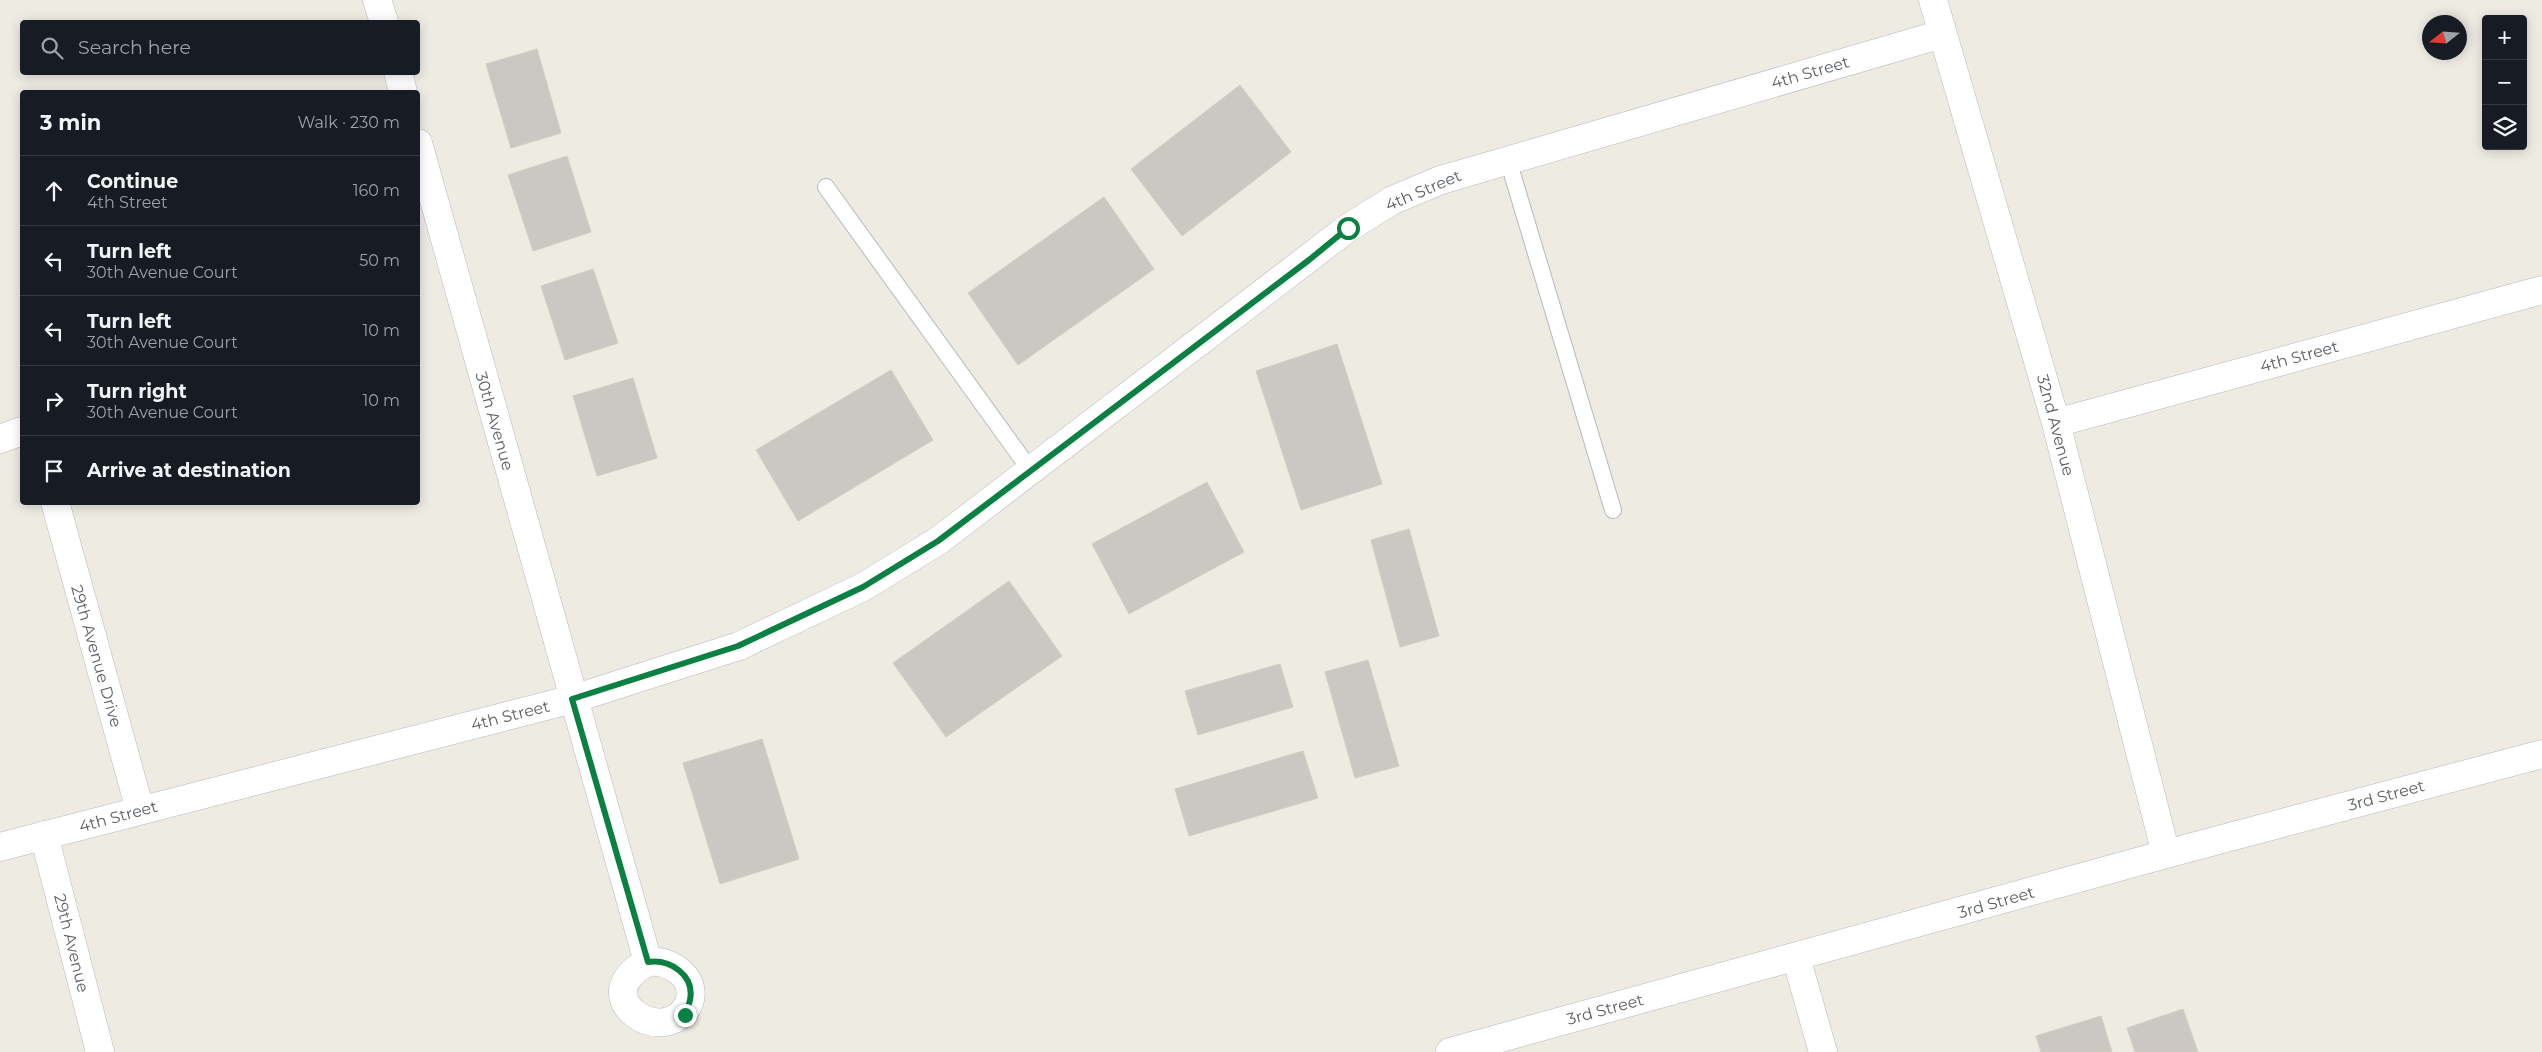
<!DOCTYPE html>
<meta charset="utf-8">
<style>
:root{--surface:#171b24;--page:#242831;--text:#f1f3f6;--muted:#9ea1a6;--line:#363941}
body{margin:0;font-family:Montserrat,sans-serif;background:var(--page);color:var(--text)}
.controls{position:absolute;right:15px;top:15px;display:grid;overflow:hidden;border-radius:5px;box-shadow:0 2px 12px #0003}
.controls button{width:45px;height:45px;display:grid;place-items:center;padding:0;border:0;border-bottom:1px solid var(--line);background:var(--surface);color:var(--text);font:25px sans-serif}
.compass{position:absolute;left:2422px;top:15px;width:45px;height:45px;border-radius:50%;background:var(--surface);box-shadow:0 2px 12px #0003;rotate:253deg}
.stop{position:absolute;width:15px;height:15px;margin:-11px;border:4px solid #0b8043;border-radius:50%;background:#fff}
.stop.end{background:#0b8043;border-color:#fff;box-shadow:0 1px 5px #0008}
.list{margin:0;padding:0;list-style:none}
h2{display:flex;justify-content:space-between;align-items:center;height:65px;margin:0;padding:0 20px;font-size:21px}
h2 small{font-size:16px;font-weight:400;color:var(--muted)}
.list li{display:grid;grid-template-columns:32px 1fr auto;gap:15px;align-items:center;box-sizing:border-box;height:70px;padding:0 20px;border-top:1px solid var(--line)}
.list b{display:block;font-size:19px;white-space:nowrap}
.list p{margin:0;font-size:16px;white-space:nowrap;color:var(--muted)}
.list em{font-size:16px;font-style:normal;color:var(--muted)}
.icon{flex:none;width:28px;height:28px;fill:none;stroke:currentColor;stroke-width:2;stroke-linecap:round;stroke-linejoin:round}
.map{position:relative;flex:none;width:2542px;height:1052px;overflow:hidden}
.search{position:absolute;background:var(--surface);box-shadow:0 2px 12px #0003;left:20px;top:20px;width:400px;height:55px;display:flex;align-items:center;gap:12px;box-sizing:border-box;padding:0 18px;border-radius:5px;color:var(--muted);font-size:19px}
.panel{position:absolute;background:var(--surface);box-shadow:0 2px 12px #0003;left:20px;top:90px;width:400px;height:415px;border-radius:5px}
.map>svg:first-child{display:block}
.building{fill:#cbc7c2;stroke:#d3ccc1}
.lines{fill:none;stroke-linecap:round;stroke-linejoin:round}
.lane-casing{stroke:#b5b9bd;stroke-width:18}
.street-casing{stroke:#b5b9bd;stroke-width:29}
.lane{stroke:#fff;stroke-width:16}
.street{stroke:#fff;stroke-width:28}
.route{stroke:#0b8043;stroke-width:6}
.labels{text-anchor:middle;stroke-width:4;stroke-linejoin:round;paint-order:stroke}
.street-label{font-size:16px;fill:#5b6064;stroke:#fff}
</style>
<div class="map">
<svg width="2542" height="1052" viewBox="0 0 2542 1052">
<rect width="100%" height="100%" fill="#eeebe3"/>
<!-- building -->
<g class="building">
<path d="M537 49 561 133 511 148 486 64Z"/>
<path d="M1240 85 1291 152 1182 236 1131 169Z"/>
<path d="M567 156 591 232 533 251 508 175Z"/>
<path d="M1104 197 1154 269 1018 365 968 293Z"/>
<path d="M593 269 618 343 565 360 541 286Z"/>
<path d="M1337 344 1382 484 1301 510 1256 371Z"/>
<path d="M891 370 933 440 798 521 756 450Z"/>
<path d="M633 378 657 458 597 476 573 396Z"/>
<path d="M1207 482 1244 552 1129 614 1092 544Z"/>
<path d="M1409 529 1439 636 1400 647 1371 540Z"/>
<path d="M1009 581 1062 656 946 737 893 663Z"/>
<path d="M1368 660 1399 766 1355 778 1325 672Z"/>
<path d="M1280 664 1293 707 1198 735 1185 691Z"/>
<path d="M762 739 799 859 720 884 683 763Z"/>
<path d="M1303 751 1318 798 1189 836 1175 789Z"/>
<path d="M2183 1009 2198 1052H2135L2127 1028Z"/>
<path d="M2101 1016 2112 1052H2041L2036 1036Z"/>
</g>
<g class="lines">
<defs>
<g id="lane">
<path d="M1508 160 1613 510"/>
<path d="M826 187 1031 471"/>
</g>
<g id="street">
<path d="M377 0 384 22"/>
<path d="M1933 0 2056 423 2166 854"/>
<path d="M398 72 403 92"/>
<path d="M418 143 648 962C581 997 667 1052 689 1003 698 977 669 959 648 962"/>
<path d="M2056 423 2542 290"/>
<path d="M0 439 22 431"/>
<path d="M55 502 140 810"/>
<path d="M44 835 100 1052"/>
<path d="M0 847 573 699 739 646 863 587 938 541 1348 228 1393 200 1441 180 1942 34"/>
<path d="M1796 957 1823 1052"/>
<path d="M1450 1052 2166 854 2542 754"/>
</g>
</defs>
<!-- lane casing -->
<use href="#lane" class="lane-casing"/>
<!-- street casing -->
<use href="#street" class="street-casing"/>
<!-- lane -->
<use href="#lane" class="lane"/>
<!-- street -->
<use href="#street" class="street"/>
</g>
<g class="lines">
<!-- route -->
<path class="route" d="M685 1015C686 1011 689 1005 690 1000 695 975 670 959 648 962L572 699 738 646 863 587 938 541 1309 260 1348 228"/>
</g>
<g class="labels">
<!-- street labels -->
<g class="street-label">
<text transform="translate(1810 72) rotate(-16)" y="6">4th Street</text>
<text transform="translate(1423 190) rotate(-23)" y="6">4th Street</text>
<text transform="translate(2299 356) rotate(-15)" y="6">4th Street</text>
<text transform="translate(495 421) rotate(74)" y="6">30th Avenue</text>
<text transform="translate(2056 425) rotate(75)" y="6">32nd Avenue</text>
<text transform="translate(97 656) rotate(74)" y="6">29th Avenue Drive</text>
<text transform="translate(510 715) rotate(-14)" y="6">4th Street</text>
<text transform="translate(2386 795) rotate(-15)" y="6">3rd Street</text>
<text transform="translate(118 816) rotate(-15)" y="6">4th Street</text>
<text transform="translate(1996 902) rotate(-16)" y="6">3rd Street</text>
<text transform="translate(72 943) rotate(76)" y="6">29th Avenue</text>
<text transform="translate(1605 1009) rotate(-15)" y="6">3rd Street</text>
</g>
</g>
</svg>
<div class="controls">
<button>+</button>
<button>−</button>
<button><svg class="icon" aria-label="layers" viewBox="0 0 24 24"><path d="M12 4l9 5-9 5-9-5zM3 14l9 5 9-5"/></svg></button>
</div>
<svg class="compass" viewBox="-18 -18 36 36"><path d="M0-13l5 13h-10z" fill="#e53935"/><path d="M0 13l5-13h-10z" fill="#9ea1a6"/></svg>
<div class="stop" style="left:1348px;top:228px"></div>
<div class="stop end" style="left:685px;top:1015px"></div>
<div class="search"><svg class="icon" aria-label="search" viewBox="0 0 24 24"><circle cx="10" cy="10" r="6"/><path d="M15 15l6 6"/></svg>Search here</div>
<section class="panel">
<h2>3 min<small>Walk · 230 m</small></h2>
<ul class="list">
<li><svg class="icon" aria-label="ahead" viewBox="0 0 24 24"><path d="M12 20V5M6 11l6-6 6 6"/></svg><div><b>Continue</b><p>4th Street</p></div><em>160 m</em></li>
<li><svg class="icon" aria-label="left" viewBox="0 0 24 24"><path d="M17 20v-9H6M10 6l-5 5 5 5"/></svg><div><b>Turn left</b><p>30th Avenue Court</p></div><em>50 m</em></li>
<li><svg class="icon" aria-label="left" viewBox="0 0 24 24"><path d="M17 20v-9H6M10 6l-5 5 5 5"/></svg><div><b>Turn left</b><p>30th Avenue Court</p></div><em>10 m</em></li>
<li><svg class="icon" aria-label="right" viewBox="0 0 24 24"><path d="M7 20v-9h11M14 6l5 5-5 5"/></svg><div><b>Turn right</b><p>30th Avenue Court</p></div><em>10 m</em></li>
<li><svg class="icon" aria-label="arrive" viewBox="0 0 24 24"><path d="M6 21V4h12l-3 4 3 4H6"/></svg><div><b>Arrive at destination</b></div></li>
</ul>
</section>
</div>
